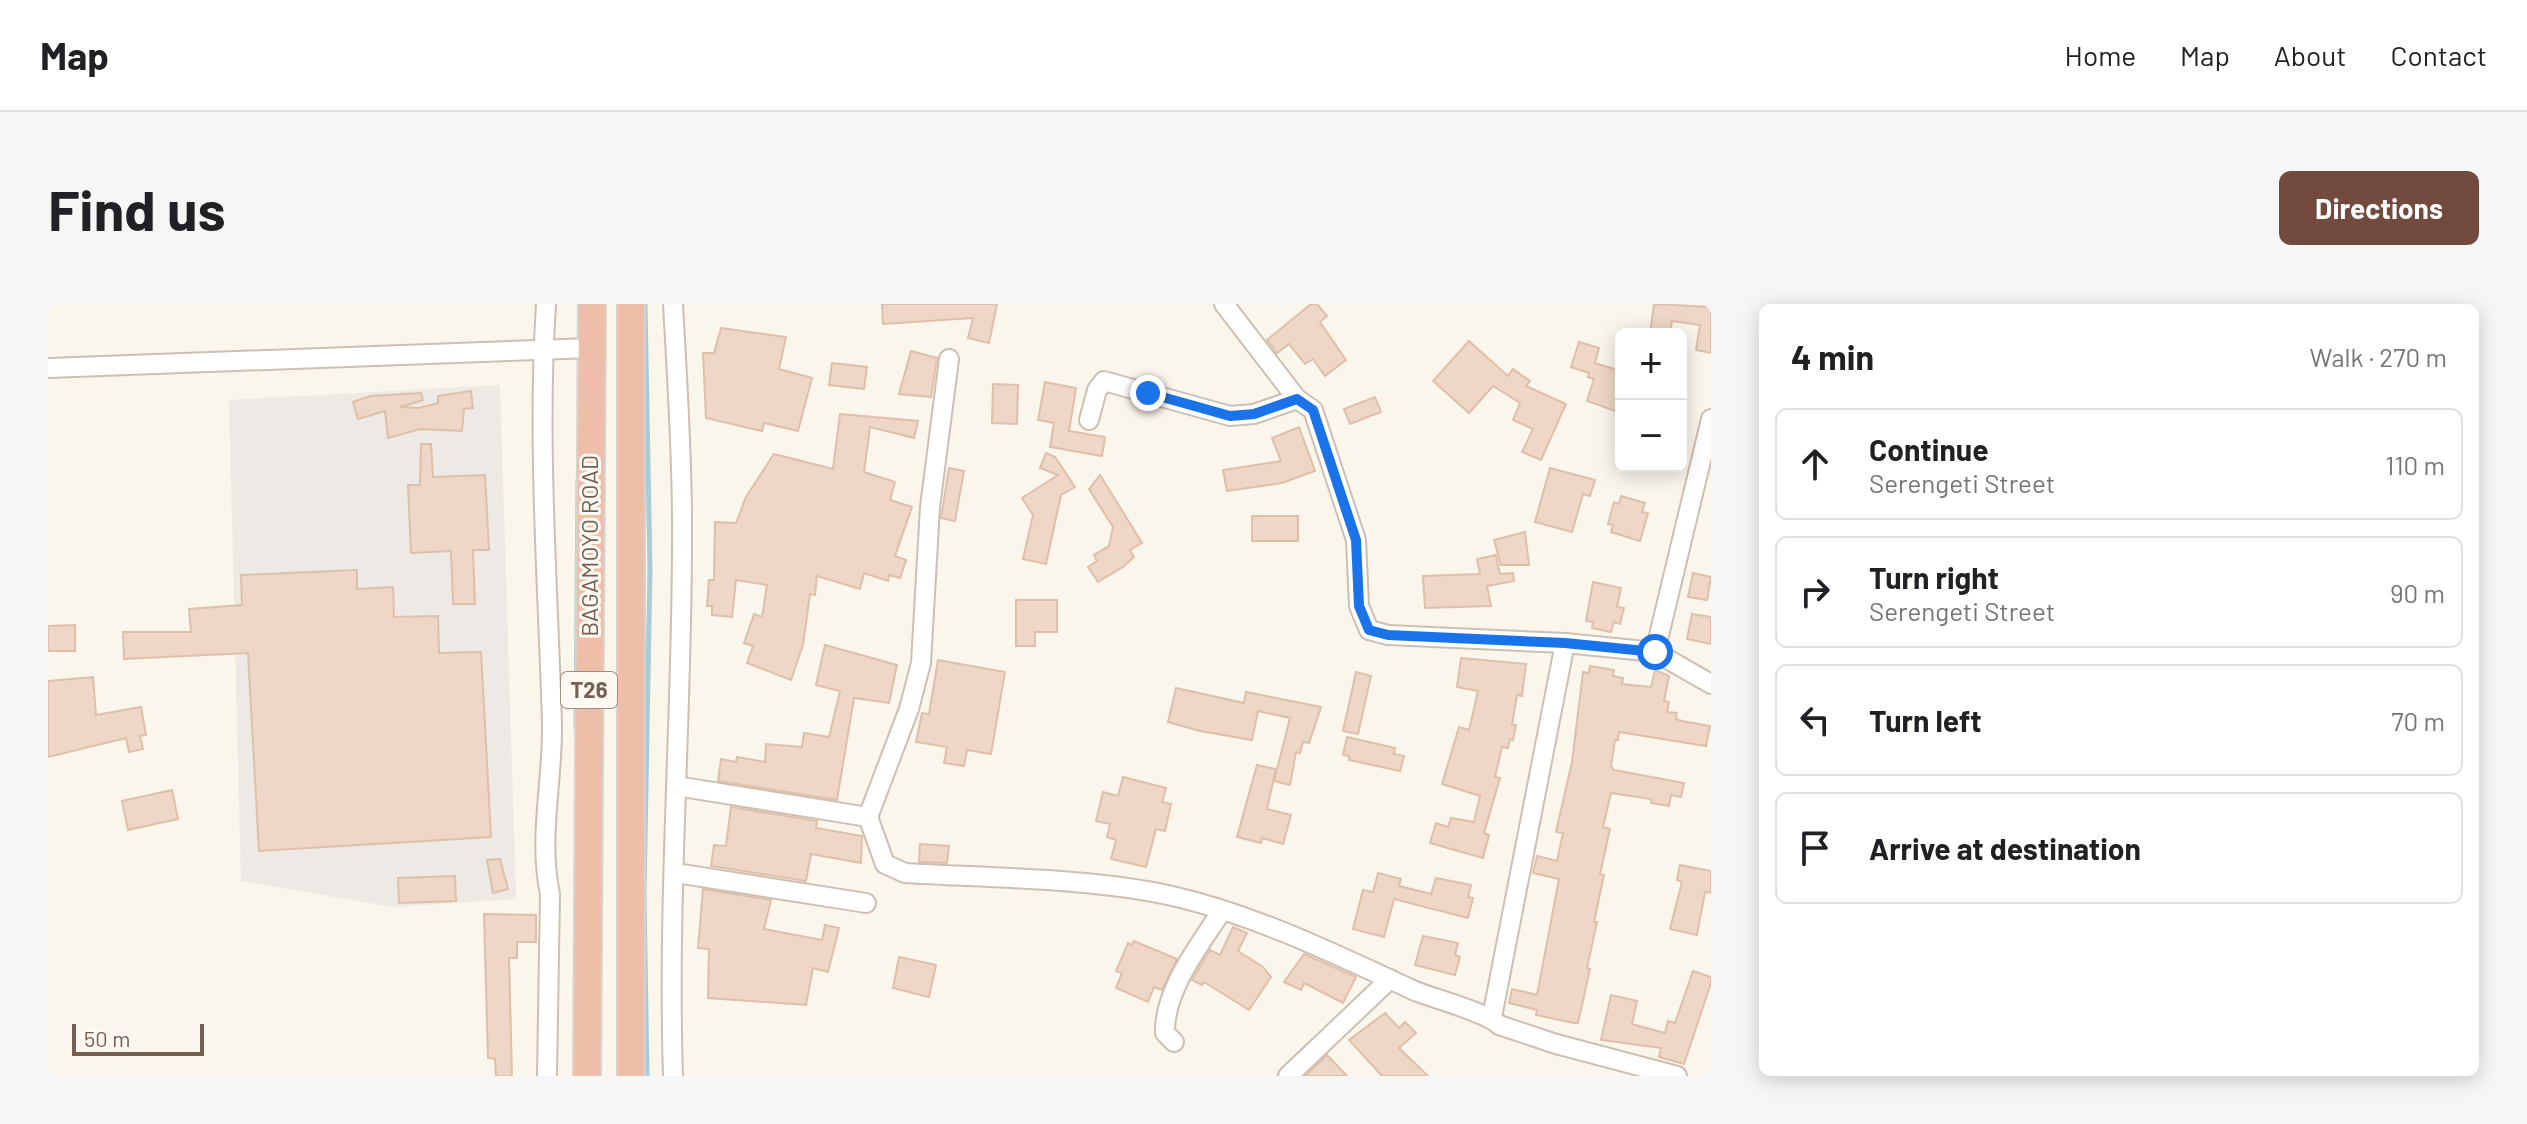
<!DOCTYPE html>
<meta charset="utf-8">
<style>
:root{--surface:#fff;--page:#f6f6f6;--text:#202124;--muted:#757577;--line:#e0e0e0;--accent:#734a3e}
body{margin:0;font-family:Barlow,sans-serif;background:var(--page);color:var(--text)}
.controls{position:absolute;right:24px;top:24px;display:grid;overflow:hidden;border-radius:12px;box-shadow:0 4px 20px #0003}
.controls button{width:72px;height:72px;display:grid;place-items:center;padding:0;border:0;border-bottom:2px solid var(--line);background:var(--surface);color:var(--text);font:40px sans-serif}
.scale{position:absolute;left:24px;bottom:20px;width:132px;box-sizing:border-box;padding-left:8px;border:4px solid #755f50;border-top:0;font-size:22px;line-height:28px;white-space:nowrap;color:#755f50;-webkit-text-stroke:6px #fefaf3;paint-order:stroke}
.stop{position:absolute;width:24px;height:24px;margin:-18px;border:6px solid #1a73e8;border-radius:50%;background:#fff}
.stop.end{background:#1a73e8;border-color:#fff;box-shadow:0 2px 8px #0008}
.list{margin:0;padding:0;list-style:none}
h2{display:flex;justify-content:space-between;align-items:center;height:104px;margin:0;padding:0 32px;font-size:34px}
h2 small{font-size:26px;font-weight:400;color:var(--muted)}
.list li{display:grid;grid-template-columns:52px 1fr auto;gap:24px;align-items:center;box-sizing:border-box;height:112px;margin:0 16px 16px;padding:0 16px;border:2px solid var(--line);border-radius:12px}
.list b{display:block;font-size:30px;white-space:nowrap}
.list p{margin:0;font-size:26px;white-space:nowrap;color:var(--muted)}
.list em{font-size:26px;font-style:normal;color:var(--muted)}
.icon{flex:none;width:44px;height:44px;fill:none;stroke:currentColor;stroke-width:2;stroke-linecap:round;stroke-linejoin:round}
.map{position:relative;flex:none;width:1663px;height:772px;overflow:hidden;border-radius:12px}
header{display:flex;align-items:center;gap:48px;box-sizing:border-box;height:112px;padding:0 40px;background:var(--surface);border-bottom:2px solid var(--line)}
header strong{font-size:38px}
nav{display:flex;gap:44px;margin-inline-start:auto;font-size:28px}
.intro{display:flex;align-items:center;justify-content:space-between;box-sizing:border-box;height:192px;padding:0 48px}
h1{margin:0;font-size:56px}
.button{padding:20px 36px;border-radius:12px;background:var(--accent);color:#fff;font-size:28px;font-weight:700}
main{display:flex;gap:48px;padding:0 48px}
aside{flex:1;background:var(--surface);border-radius:12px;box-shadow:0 4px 20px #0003}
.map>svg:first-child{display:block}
.industrial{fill:#ede9e4}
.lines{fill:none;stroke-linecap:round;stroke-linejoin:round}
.stream{stroke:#a9ccd5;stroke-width:5}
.building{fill:#eed7c6;stroke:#dfbfa8;stroke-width:2}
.minor-casing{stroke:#cdbfb2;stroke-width:22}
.highway-casing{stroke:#d8d2ce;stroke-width:30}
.minor{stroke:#fff;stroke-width:18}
.highway{stroke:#efbea9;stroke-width:26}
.route{stroke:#1a73e8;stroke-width:10}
.labels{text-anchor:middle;stroke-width:6;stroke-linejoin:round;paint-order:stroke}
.shield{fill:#fefaf3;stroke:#9e8e81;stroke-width:2}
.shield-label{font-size:22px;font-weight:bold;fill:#755f50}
.street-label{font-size:24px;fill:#755f50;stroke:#fefaf3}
</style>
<header>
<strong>Map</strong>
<nav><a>Home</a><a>Map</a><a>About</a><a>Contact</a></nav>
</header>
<div class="intro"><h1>Find us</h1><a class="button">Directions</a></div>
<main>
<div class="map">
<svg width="1663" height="772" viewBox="0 0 1663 772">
<rect width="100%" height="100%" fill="#fbf6ec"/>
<!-- industrial -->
<path class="industrial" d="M452 81 468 595 345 603 193 577 181 96Z"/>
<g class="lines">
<!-- stream -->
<g class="stream">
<path d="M597 0 602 265 596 590 599 772"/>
<path d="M528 424 530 178"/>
</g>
</g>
<!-- building -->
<g class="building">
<path d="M834 0H949L941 39 920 34 925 14 835 20Z"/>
<path d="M1263 0H1269L1279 12 1272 18 1298 56 1277 72 1265 55 1257 60 1241 40 1229 49 1219 36Z"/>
<path d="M1606 0 1663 3V49L1648 46 1652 21 1624 17 1622 30H1602Z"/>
<path d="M673 24 738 33 731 65 764 74 750 127 716 119 714 127 658 114 655 49H666Z"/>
<path d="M1421 37 1460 72 1465 65 1482 77 1478 82 1518 100 1493 156 1474 148 1485 125 1465 116 1472 99 1445 82 1421 109 1385 77Z"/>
<path d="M1531 38 1551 44 1547 59 1573 67V109L1539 97 1546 75 1540 73 1541 69 1523 63Z"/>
<path d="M863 47 889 54 883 93 851 90Z"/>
<path d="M784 59 819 63 816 85 781 81Z"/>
<path d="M997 78 1028 84 1021 127 1057 133 1054 152 1002 143 1006 119 990 116Z"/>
<path d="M945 80 970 81 969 120 944 119Z"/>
<path d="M423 87 425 104 416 105 414 127 372 125 340 134 337 107 310 115 305 98 323 92 373 89 375 96 352 103 371 104 390 99V92Z"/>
<path d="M1327 93 1333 108 1302 120 1296 105Z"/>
<path d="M792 110 870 117 866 134 822 123 816 168 847 178 842 196 864 203 847 252 858 256 852 274 841 271 840 277 816 269 812 285 769 272 767 291 762 290 755 341 743 376 699 359 705 342 696 339 706 310 714 313 719 281 688 276 684 313 664 311V302H659L661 276H666L667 218 688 219 698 193 726 150 785 165Z"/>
<path d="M1251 123 1267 167 1234 179 1179 187 1175 166 1233 157 1224 134Z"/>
<path d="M373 140H383L385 173 437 171 441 246H425L427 300H405L403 247 363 249 360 181H372Z"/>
<path d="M998 149 1007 153 1027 183 1013 191 998 260 975 255 985 211 974 194 1010 171 992 164Z"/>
<path d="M901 164 916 167 907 217 893 214Z"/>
<path d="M1502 164 1547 176 1542 192 1535 190 1524 228 1487 218Z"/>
<path d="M1052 171 1094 239 1082 246 1086 253 1075 263 1050 278 1040 263 1049 257 1046 251 1061 242 1065 223 1041 185Z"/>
<path d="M1573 192 1597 199 1594 208 1600 209 1592 237 1563 228 1565 221 1560 220 1566 198 1571 200Z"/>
<rect x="1204" y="212" width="46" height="25"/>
<path d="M1477 228 1481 261H1453L1446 236Z"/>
<path d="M1448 251 1452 270 1465 269 1466 277 1439 282 1443 302 1377 304 1375 272 1432 270 1429 255Z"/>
<path d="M309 266V285L345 283 346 313 390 312 391 349 433 348 443 533 211 547 200 349 76 355 75 328H143L141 305 194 301 193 271Z"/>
<path d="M1645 269 1663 273 1659 296 1640 293Z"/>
<path d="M1545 278 1573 284 1569 303 1576 304 1572 320 1566 318 1563 328 1544 324 1545 318 1538 317Z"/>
<path d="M968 296H1009V328H987V342H968Z"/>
<path d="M1644 310 1663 313V340L1639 335Z"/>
<path d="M27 321V347H0V322Z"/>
<path d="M777 341 849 361 841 399 806 394 789 496 670 477 673 455 688 458 689 453 717 458 718 440 754 443 756 429 781 433 792 387 768 381Z"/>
<path d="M1413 354 1478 360 1474 392 1469 391 1464 421H1468L1465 436 1462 435 1460 444 1454 443 1447 473 1452 474 1436 529 1441 531 1435 554 1382 539 1388 519 1400 523 1403 514 1426 518 1432 492 1394 480 1411 423 1421 426 1430 387 1409 383Z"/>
<path d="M890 356 957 368 943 450 919 446 916 462 896 459 899 443 868 438 874 409 881 410Z"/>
<path d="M1542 362 1566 366 1565 372 1575 374 1574 380 1603 383 1607 366 1621 372 1616 397 1621 398 1619 408 1629 409 1628 415 1634 417 1662 422 1658 442 1571 428 1570 436H1567L1563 462 1566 466 1636 479 1633 493 1623 491 1621 502 1603 499V495L1563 489 1555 523 1562 525 1552 570 1556 571 1546 618H1549L1539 664 1542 665 1530 719H1526L1488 711 1489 706 1461 699 1464 685 1489 691 1511 575 1485 569 1489 552 1509 557 1515 529 1508 528 1524 458 1535 368 1541 369Z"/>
<path d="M1308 368 1323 372 1310 430 1295 427Z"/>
<path d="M45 373 48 411 93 403 98 431 92 432 95 445 81 448 78 434 0 453V377Z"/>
<path d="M1128 384 1196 399 1198 388 1273 403 1261 439 1255 438 1252 449 1248 448 1242 481 1226 477 1242 414 1210 407 1204 436 1152 427 1120 418Z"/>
<path d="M1299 433 1347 444 1346 450 1356 452 1352 467 1301 456V452L1295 451Z"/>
<path d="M1209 461 1228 465 1219 505 1243 511 1235 540 1214 534 1213 539 1189 533Z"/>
<path d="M1075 473 1118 484 1114 498 1123 500 1117 527 1108 525 1098 563 1063 555 1068 536 1059 533 1062 520 1048 517 1055 488 1070 492Z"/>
<path d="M124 486 130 515 80 526 74 497Z"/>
<path d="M683 503 769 517 768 524 814 532 813 559 763 550 758 577 663 562 666 541 678 542Z"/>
<path d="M872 540 901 542 899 559 871 558Z"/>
<path d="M452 555 460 585 445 589 439 556Z"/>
<path d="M1632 561 1663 567V589L1657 588 1649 631 1622 625 1634 578 1629 576Z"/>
<path d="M1330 569 1353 575 1351 582 1383 590 1388 574 1423 581 1420 593 1425 594 1420 614 1346 595 1336 633 1305 625 1315 586 1325 588Z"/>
<path d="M407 572 408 597 351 599 350 574Z"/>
<path d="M655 585 723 596 716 625 774 636 777 621 791 624 780 668 765 664 758 701 660 694 661 645 650 644Z"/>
<path d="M436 610 488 611V638H469V654H461L464 772H448L447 755 440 754Z"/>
<path d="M1185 623 1199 629 1190 647 1215 663 1223 673 1201 706 1156 678 1154 681 1144 676 1162 646 1172 651Z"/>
<path d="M1375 632 1410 639 1407 651 1412 653 1407 671 1367 661Z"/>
<path d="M1086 637 1129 655 1114 686 1106 683 1100 698 1068 684 1074 669 1068 667 1080 639 1084 641Z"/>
<path d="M1256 650 1308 673 1295 699 1256 679 1253 686 1236 678Z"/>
<path d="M851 653 888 661 881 693 845 684Z"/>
<path d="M1645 667 1663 673V679L1636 760 1611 753 1613 744 1553 736 1563 691 1589 697 1584 720 1617 729 1620 717 1627 719Z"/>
<path d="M1337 709 1351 724 1357 718 1368 729 1351 744 1380 772H1334L1301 736Z"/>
<path d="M1279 751 1299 772H1257Z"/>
</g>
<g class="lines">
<defs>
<g id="minor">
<path d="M498 0C489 139 500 281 504 420 505 477 490 534 502 590L499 772"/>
<path d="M625 0C629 73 634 146 634 219 635 403 619 588 625 772"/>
<path d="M1176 0 1249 95 1265 106 1308 236 1311 302 1321 326 1340 331 1517 339 1607 348 1663 380"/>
<path d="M0 64 543 44"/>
<path d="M1041 116 1049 86 1056 77 1182 112 1206 110 1249 95"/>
<path d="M1607 348 1663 115"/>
<path d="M628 482 820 513 837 560 857 569C939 574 1045 574 1124 592 1208 611 1289 651 1367 687 1387 695 1440 709 1451 721L1508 740 1629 772"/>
<path d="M820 513 861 405 873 359 882 203 901 55"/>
<path d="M628 569 818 599"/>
<path d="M1444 713 1517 339"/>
<path d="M1126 738 1117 729C1116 686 1151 642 1173 608"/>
<path d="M1240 772 1342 675"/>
</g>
<g id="highway">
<path d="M583 0V772"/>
<path d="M539 772 544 0"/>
</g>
</defs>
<!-- minor casing -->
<use href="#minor" class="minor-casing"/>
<!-- highway casing -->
<use href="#highway" class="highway-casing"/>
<!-- minor -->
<use href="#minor" class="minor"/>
<!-- highway -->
<use href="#highway" class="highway"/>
</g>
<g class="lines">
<!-- route -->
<path class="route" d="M1100 89 1182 112 1206 110 1249 95 1265 106 1308 236 1311 302 1321 326 1340 331 1517 339 1607 348"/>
</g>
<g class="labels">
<!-- shield labels -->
<rect class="shield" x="513" y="368" width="56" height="36" rx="6"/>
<g class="shield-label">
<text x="541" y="394">T26</text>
</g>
<!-- street labels -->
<g class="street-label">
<text transform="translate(542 242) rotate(-90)" y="8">BAGAMOYO ROAD</text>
</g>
</g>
</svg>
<div class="controls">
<button>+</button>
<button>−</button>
</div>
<div class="scale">50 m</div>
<div class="stop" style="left:1607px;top:348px"></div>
<div class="stop end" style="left:1100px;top:89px"></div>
</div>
<aside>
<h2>4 min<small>Walk · 270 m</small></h2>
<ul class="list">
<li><svg class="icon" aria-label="ahead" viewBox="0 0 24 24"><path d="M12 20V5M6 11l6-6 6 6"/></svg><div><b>Continue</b><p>Serengeti Street</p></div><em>110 m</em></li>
<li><svg class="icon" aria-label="right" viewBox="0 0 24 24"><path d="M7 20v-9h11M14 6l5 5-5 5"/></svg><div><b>Turn right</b><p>Serengeti Street</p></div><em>90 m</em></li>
<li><svg class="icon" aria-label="left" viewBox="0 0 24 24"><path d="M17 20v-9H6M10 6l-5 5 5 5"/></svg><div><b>Turn left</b></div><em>70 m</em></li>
<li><svg class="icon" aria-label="arrive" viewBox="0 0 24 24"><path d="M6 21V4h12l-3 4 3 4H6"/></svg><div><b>Arrive at destination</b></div></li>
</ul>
</aside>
</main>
